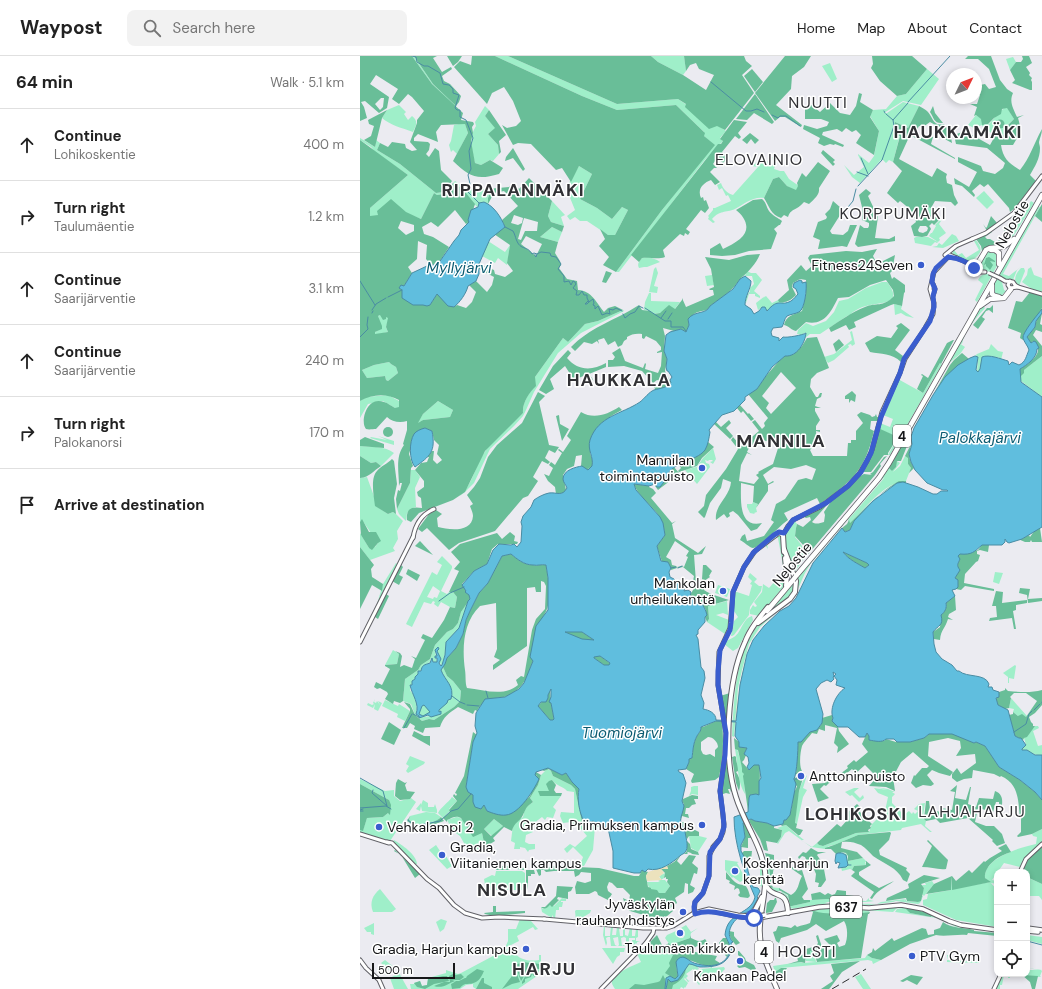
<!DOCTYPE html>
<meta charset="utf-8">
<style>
:root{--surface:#fff;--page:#f2f2f2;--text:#222;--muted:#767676;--line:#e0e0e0}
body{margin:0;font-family:"DM Sans",sans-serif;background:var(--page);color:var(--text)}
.controls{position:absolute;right:12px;bottom:12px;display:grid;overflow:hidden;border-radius:8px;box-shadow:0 2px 6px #0003}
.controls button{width:36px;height:36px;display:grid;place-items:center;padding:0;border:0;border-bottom:1px solid var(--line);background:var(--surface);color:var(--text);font:20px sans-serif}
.compass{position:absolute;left:586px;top:12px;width:36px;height:36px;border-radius:50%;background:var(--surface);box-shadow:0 2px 6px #0003;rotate:47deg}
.scale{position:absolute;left:12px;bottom:10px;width:83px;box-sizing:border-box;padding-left:4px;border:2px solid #161719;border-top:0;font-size:11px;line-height:14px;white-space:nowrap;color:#161719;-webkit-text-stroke:3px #fff;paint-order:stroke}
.stop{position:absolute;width:12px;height:12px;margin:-9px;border:3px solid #3a5dce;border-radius:50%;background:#fff}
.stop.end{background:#3a5dce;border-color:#fff;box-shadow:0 1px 4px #0008}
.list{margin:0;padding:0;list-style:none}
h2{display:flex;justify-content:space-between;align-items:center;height:52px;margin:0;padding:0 16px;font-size:17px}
h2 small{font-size:13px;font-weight:400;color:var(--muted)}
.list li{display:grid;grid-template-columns:26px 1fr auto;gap:12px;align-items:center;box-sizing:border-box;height:72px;padding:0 16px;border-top:1px solid var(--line)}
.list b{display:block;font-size:15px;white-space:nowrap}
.list p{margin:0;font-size:13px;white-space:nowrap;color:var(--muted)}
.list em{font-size:13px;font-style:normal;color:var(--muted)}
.icon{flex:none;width:22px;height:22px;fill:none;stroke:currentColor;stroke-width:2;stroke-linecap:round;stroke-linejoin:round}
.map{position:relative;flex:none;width:682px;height:933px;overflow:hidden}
header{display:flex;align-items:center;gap:24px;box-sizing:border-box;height:56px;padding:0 20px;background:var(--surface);border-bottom:1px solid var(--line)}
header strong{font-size:19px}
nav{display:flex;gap:22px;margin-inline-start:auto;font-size:14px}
.search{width:280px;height:36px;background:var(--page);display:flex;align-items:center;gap:10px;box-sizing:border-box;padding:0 14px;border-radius:8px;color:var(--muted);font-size:15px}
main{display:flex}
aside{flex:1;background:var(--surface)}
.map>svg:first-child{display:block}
.green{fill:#9fefc9;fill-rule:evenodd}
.forest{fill:#69be98;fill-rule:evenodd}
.sand{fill:#ece2bd}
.water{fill:#60bede;stroke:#4a8ca3;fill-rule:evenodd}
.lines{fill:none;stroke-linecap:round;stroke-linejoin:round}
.stream{stroke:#4a8ca3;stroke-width:1}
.secondary-casing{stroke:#616167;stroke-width:5}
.primary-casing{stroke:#616167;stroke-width:5.5}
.trunk-casing{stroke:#616167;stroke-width:6}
.motorway-casing{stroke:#616167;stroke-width:6}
.secondary{stroke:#fff;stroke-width:3}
.primary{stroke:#fff;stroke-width:3.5}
.trunk{stroke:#fff;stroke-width:4}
.motorway{stroke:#fff;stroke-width:4.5}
.rail{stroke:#2d2e30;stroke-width:1;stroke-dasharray:8 4;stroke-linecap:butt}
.secondary-bridge-casing{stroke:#616167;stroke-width:5;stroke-linecap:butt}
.primary-bridge-casing{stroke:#616167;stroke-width:5.5;stroke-linecap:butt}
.motorway-bridge-casing{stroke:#616167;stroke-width:6;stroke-linecap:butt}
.secondary-bridge{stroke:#fff;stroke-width:3}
.primary-bridge{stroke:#fff;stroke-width:3.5}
.motorway-bridge{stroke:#fff;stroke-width:4.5}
.route{stroke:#3a5dce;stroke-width:5}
.poi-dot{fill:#3a5dce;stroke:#fff;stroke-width:1.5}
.labels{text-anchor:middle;stroke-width:3;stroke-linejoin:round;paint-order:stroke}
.shield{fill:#fff;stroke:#5c5d5e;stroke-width:1}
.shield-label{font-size:13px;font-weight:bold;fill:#161719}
.street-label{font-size:14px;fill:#161719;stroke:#fff}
.poi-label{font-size:14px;fill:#161719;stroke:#fff;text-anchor:end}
.water-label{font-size:15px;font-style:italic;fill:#0b5b71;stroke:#fff}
.quarter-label{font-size:16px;letter-spacing:1px;fill:#313135;stroke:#fff}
.district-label{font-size:18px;font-weight:bold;letter-spacing:1px;fill:#313135;stroke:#fff}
</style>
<header>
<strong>Waypost</strong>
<div class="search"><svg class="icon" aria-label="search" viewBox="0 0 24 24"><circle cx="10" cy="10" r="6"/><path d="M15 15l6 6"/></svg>Search here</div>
<nav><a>Home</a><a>Map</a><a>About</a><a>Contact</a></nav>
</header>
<main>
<aside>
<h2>64 min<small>Walk · 5.1 km</small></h2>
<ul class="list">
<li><svg class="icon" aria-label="ahead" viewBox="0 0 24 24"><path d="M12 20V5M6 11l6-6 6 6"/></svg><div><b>Continue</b><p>Lohikoskentie</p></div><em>400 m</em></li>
<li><svg class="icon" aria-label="right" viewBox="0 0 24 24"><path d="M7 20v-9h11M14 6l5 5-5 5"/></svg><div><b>Turn right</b><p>Taulumäentie</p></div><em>1.2 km</em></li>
<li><svg class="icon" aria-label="ahead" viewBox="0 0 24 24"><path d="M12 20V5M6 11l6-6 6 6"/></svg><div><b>Continue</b><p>Saarijärventie</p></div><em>3.1 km</em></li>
<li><svg class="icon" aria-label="ahead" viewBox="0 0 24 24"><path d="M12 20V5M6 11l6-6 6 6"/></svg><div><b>Continue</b><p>Saarijärventie</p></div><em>240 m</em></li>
<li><svg class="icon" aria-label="right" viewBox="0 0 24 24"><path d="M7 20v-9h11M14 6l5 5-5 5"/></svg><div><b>Turn right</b><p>Palokanorsi</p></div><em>170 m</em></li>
<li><svg class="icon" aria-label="arrive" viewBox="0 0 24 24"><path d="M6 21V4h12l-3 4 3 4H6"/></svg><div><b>Arrive at destination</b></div></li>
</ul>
</aside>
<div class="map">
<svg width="682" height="933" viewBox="0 0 682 933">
<rect width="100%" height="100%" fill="#ebebf1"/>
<!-- green -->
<g class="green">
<path d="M52 0H54L73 28 96 50 95 51 72 28Z"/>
<path d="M135 0H148L257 48 318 43 366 75 360 82 363 85 344 105 259 216H256L302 154 354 89 344 80V76L316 49 257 54 222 40Z"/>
<path d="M291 0H324L326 15 323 19 298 6Z"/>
<path d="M653 1 656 6 650 14 646 3Z"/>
<path d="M470 7 477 23 472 26 462 10Z"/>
<path d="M567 13 579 23 561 49 543 45 524 57H527L543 46 559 50 548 72 535 66 540 79 533 106 529 104 526 107 523 104H521L500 127 492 121 484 109 494 119 504 111 498 99V98L509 107 514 100 519 75 510 60 513 54 526 53 537 40 546 38Z"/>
<path d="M39 49 46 56 44 58 48 64 52 60C59 66 56 69 53 76 42 72 30 69 22 62L27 54Z"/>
<path d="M125 50 129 54 125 60 136 72 128 78 138 89 139 98 133 105 130 104 121 109 115 107C112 94 108 82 116 70L115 66Z"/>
<path d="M647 51 654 63 645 71 647 75 646 78 642 81 635 80 622 70V69L614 72 608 69 616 59 629 68C635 62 639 54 647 51Z"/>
<path d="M99 68H105L108 77 97 98 93 94 91 96 89 89 91 85 94 69Z"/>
<path d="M0 82 15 91 16 84 20 87 17 94 40 108 76 137 84 136V138L77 139 74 137 61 163 46 157 31 144 0 179 10 152 48 119 15 96 11 91 0 84Z"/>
<path d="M409 101H413L411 108 415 110 414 113 420 115H424L429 123 439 130 436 135 427 130 419 121 413 123 404 142C393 140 384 148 375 153 365 157 360 154 352 163L355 166 353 167 348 163 349 161 348 160 353 154V152H355L371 145 368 139 366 140 362 132 359 134 357 129 361 127C363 133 367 137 373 139L398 111 392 110V108H395L398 105 407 107Z"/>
<path d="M219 110 232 118 220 143 237 152 252 163 262 151 268 154 255 179H248L227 165H220L215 161 210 164 207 160 215 154 206 132Z"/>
<path d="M95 125C107 134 111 134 125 133L130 137 128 142V148H120L117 151 97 128 93 127Z"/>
<path d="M624 135 634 146 627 153 616 142Z"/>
<path d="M192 145 205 159 201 161 204 170 191 166 188 160Z"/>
<path d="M671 145 674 147 651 184 645 189 628 191 630 190 638 189 649 182Z"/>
<path d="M567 150 571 152 581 162 566 158Z"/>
<path d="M677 150 680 151 643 218 649 220 662 210 657 214 653 224 651 225 637 220Z"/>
<path d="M580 164 581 165 579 168 586 177 579 182 580 184 578 186 569 180 571 177H572L576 170 575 169Z"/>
<path d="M192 171 202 176 198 186 180 181Z"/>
<path d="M592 178 596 180 599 185 583 192 572 191 577 190 579 187 582 189Z"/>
<path d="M556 181H568L578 186 577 187 575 186 571 190 555 187 554 182Z"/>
<path d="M616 184C626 197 618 198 610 207L592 199 593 194 598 191 599 192 594 194 598 199 602 197 606 202 619 194 614 185Z"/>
<path d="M128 185 145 196 150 189 147 209 138 202 135 207 122 200Z"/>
<path d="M631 194 638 198V208L617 246 615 244 623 228 618 224C621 218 625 217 631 219V216H629L622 213C620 206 623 198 631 194Z"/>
<path d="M289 201 297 204 300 206 287 211H284L279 212C277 208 279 205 282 202Z"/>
<path d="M296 211 298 217 294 230 298 231 297 237 289 236 294 213Z"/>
<path d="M671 211 674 219 682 222V236L672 233 662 226 667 219 668 213Z"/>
<path d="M661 212H664L665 215 659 230H657C653 223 656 217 661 212Z"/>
<path d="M387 215 391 217H396L402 224 394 235 400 240V242L395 240V238H389L386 247 385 246 387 240 390 235V232L394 228 392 220H385Z"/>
<path d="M352 219 354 229 347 230 345 220Z"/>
<path d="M636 222 642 226 644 234 646 235 640 241 635 240 632 233Z"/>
<path d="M440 224 442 225V227L446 226 445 239 442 254C432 263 411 259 402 251L398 254 396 247 405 240 403 242 406 240 412 247 418 244 425 247 432 245 438 238 436 233 433 231 434 227Z"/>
<path d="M522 226H527C545 249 520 246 506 250 501 251 493 255 490 259L487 260 460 278H450L445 282 446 278 444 277 442 279 437 278 438 274 446 267 453 270 466 265 474 256 479 245 488 243 506 232Z"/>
<path d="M289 237H291V245L320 246 314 254 294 258 290 255 284 254 285 246Z"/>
<path d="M534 248 542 250 541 253 554 262 546 260 541 257 535 259Z"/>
<path d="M622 249 625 252C617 261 604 275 602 288L599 286 602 282Z"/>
<path d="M263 254 264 255 221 277 198 297 174 336 166 354 163 360 154 370 130 393 114 427 106 435 100 440C113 428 115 409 126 394 135 380 150 369 163 357 162 347 169 337 175 330V321L203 282 208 286 225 268 238 265Z"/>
<path d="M20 259 26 260 29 262 26 271 28 276 15 279V276L21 273 18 260Z"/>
<path d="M492 275 495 288 492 290 491 288 488 289 489 291 474 304 468 307 464 301 474 298 492 284 490 276Z"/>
<path d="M599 287 605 291 600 298 589 307 551 374 549 385 546 384 530 412 532 415 537 405 540 407 533 416 540 410 545 400 548 401V408L551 412 546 425C524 426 505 453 490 467L488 464 525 421 521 424 451 507 445 517 434 542 419 554 400 571 389 588 382 614 378 632 374 681 372 680C374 645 375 591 402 565 411 557 422 550 432 542L436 523 516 427Z"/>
<path d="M631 288 638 295 643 296 641 304 638 301 635 302 619 315 617 316 618 301 615 300 617 298 629 293Z"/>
<path d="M682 300V341L657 322 664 314Z"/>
<path d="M29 306 31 308 36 311 38 317 28 325 26 324 25 320 7 322 2 314 14 309Z"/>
<path d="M580 307 582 308 530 399H528L538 381 518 373 520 367 530 371 533 363 523 359 538 323 563 337Z"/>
<path d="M28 339 39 345V352H35L23 345 8 348 0 362V345L6 341Z"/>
<path d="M78 345 93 354 90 361 63 364 56 369 63 358Z"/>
<path d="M18 380 34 385V389L10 382 11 381 27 384Z"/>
<path d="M0 390C11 391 25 390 34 397L21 410 16 406 11 407 0 400Z"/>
<path d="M353 392 356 403 353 408 350 406 353 405 352 404H349L348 405 345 404 346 407 349 408 350 411 337 428 325 414 330 412 332 414 331 412 337 411 343 402Z"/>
<path d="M51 414H55L60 421 55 432 56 451 53 452 47 457 46 465 39 458 37 453 50 427Z"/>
<path d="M7 421 15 443 16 450 28 458 33 456 36 458 43 465 37 475 38 483 33 492 35 495 10 504 0 491V477L9 492 15 491 18 487 2 464 0 466V422Z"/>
<path d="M393 446 398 448 396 452 397 456 394 457 395 458 390 457 387 451V448H392Z"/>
<path d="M434 464 437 468 436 472 435 481C450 498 446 500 434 517 426 496 417 484 434 464Z"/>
<path d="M419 478 421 480C422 495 430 515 424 530L399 560 390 558V554L393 549 395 551 397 550 394 546 402 536 403 528 409 532 424 515 418 482H414L407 488 408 493 405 489 415 479Z"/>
<path d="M82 500 92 510V512L81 535 87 538 89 536H93L97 541 95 552 90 551 81 546 78 551 74 548 75 546 73 545 71 548 64 546 52 571 46 568 72 516 77 519 82 509 77 506ZM73 530 80 535 77 542 74 541 73 543 67 541Z"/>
<path d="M36 507 37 508 17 548 23 528Z"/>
<path d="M635 516 643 517 639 528 633 526Z"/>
<path d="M390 517 397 523 394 526 399 530H402L401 535 390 551 389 559 374 579 372 580H371L374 565 378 561 372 552 374 535 389 540 392 529 390 528 392 525 388 521Z"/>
<path d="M435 524 434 538 400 566Z"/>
<path d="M358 529 370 533 367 541 355 537Z"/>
<path d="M108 545 99 572 86 586 85 598 82 610C78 605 78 599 75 594L77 606H74L71 603C70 607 68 607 65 609 62 612 51 628 50 632 50 636 51 635 53 638 56 644 58 652 56 658L64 661 81 658 78 654C85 649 94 640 90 631 89 627 83 619 81 614L83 611 87 620 93 625 101 635 100 645 94 651 74 664 69 663 62 665 55 659 51 648 43 645 45 623 58 614 61 609 70 603 75 589 87 576 93 573 98 567 101 556Z"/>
<path d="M367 545 368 559 363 557 356 559 369 564 368 572 365 578 347 566 349 563 348 550Z"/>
<path d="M392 560 393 564 378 592 373 595 364 588C368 583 369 584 374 581 382 576 382 563 392 560Z"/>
<path d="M33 594 39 598 37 608 25 609Z"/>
<path d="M655 609 656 610 654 623 649 622V627H648V621L643 617Z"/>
<path d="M651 642 667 660 666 661 658 660 653 656 654 653 649 652Z"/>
<path d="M15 643 14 646 16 647 17 645 20 649 18 645 22 647 18 655 14 653 15 648 13 652 7 649 8 647 12 649 14 648 13 647Z"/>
<path d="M25 644 38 650 39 648 50 655 45 665 37 661 38 658 22 650Z"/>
<path d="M62 649H64L70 654V657L63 660 59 658Z"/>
<path d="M675 670H678L679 672 673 675 678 690 682 689V699C676 700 671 697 667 694L662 695 661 693 666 689 664 682Z"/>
<path d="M377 692 384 718 385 738C377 725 378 708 375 693Z"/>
<path d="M50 700 65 706 64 708 48 717 46 715 49 710 46 708Z"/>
<path d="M188 713 191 715 193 720 211 729 215 733 222 766 234 769 235 771 233 794 224 810H216L222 804 223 801 213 791 207 797 204 793 210 788 215 791 227 780 222 774 211 766 203 767 200 760 201 756 214 757V736L207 735C203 730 196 730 192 724L189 735 180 740H201L193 751 196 754 193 762 187 761 185 764 182 761 170 770 173 776 166 779 165 786 169 788H175V793L169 794 168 796 165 792 160 791V793H154L155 787 151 785 153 769 163 761 165 752 173 746 170 742 178 729 181 719 186 714Z"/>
<path d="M447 719 443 732 447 734 443 741 437 768H435C437 752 436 732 447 719Z"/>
<path d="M0 723 25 735 34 734V740L40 745 51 742 56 746 30 785 0 777V774H3L7 762 23 761 28 757 29 744 0 728Z"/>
<path d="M334 730H338V739L332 738 329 740 331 735V731Z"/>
<path d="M515 731 528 733 535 736H532L535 738 532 741V747L544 759 549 755 552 758 553 756 555 758 558 755 554 753 559 748 565 747 563 760 555 761 563 760 564 763 566 765 565 770 572 776H570L561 768 542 772 541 774 498 779 474 789 469 790 465 793 451 791 429 775 425 777 418 788 417 787 421 781 422 774 417 772 426 769 437 779H439V780L444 784H441L452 791 457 787 459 789 463 790 496 777 509 776 512 768 525 755 528 741 518 737 514 732 528 734Z"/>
<path d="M494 732H499L494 736 500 742 503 739 504 742 499 746 492 739 490 740 485 736Z"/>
<path d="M92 741 97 745 89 753 90 755 83 762 78 757C81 751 88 747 92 741Z"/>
<path d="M63 744 68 747V751H74L75 748 77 754V757L62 755 61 750 60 755 56 753 61 747V749Z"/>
<path d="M66 756 75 757 81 761 77 765 57 769 49 764 50 760Z"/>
<path d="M96 761C104 761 105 768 109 773L122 777 125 791 109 796 100 780 93 775 87 764Z"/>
<path d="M134 763 143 770 132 780 124 773Z"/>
<path d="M682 773V787L667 800 660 811 644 807 632 824 637 825V828L631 827 637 834V871L596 864 563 849V844L567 843 568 838 591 834 592 820V833L630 826 625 822C623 802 661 791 676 788L677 781 673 780 672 778Z"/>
<path d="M329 780H339L347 782 338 796 331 792Z"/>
<path d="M34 784C42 789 56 798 57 808H54L33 787Z"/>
<path d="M76 789 80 795H83L92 810 87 813 69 794Z"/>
<path d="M397 796 399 797 403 815V831L398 829V827H401V823L400 822V806Z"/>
<path d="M481 796 487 798 488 805 503 802 507 806H505L506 809 494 810 492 814 490 813 482 815 481 811 484 812 487 805 485 798 482 797V799L478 802Z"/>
<path d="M405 800C409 809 411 820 410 831L419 832 421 835H418L420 838C418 837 415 837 413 836 407 833 407 809 405 800Z"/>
<path d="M365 804 379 806 377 807 383 818 384 824 380 826 373 821 372 822 365 814Z"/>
<path d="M136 815H162L165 817V825L164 833 162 834H126L124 823 132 819 135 820Z"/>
<path d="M305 817 304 822 301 824H305L310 830 305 837H299L289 832 287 826H298L300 825 298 824 301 823 299 820Z"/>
<path d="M667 821 682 828V844L679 840H668Z"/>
<path d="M572 825 574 828 564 840 562 838 564 832 562 829H566L565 827Z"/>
<path d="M20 833 36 853 32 856H13C9 846 13 839 20 833Z"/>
<path d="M422 836 428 840 429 849 432 850 450 846V844L467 843 506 845 509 842V844L514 845C498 848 478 843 465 847L517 848 521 846 545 843 544 845 546 843V845C553 845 559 849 562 841L561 840H563L560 847 558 848 536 845 533 846 509 849 470 847 430 853H429L433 852H429L420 838Z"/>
<path d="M202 842 206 843V845H201V846H203L202 851H199V854H196L195 863 192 859V862L182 856 181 851 183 853 190 849 194 850Z"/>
<path d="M539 850 533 856 474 852 494 853 490 860 495 853 510 855C505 859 497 856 491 860L479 857 461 858 450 855 469 852 466 851Z"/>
<path d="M548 851 559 852 586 864 621 873 596 871 577 862 535 856 537 853ZM553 853 570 857 571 861 550 857 549 855Z"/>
<path d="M216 854H231L230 857 220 863 217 862 216 865 215 855Z"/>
<path d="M81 863 87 865 84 873 80 876 76 866Z"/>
<path d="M160 863 171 865 178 873 175 874 173 871 157 880 159 885 145 892 148 885V873H156Z"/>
<path d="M14 867V879L11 878V876H7L4 872Z"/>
<path d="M326 869 331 876 338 872 331 877 330 882 310 889 305 882 307 879 316 875 320 882H323L325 879 321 872Z"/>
<path d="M244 870H245V880H250L251 870 255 871H253L252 879H256L257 871H262L259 872 260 880H263V871L267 872H265V879L268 880 270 872H274L272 873V880H275L276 873H281H278V881L276 882V885H280L277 886V888L276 887 272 891 274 888 272 887V884H275V882H269V890H266V882L264 881 261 882 262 890 265 888V890H258L259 889 258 881 253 882 255 889 257 890H251L250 881H248L250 888 248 881 246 882 247 887 246 890 243 879Z"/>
<path d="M667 879 682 881V888L667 884Z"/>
<path d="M150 891C157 903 166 906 179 904V899H181V912L177 920 158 933H116L113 931V928L106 929 100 933H51L50 928H54V927L60 925 62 930 67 929 68 922 86 917V914L98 918 101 917Z"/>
<path d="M242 892H265L264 896H260V899L257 901 253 908Z"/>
<path d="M324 894 332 895 341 908 329 904 310 920 305 933H255C253 930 251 927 252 924 257 915 273 910 281 906L277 898 279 897C295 899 308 899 324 894Z"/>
<path d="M450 895H454L456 906 505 902 507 899 512 902 521 904 513 908 512 905 508 904 421 912 415 916 413 910 440 906 442 907 456 906 446 905V900Z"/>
<path d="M587 899H596H588L587 904 619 906 620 901 619 907 587 906Z"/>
<path d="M25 904 35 912 33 914 26 913 23 911 21 912 25 918 26 917V919L21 913 19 916 17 914 23 909 21 907Z"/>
<path d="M332 908 337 910 339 913 334 915 333 913 326 918 328 920 326 922 329 925 331 924 328 926 325 922 324 923 328 927 325 932V931L323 933V932L321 931 320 933H306L327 909Z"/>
<path d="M350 911H352V912L364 911 365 913 359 919 356 916 347 924 346 923 344 925 345 928 343 925V922L338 921 336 924 340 928 339 929 335 924 340 913 351 912Z"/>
<path d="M667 912 682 914H681L682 915 680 920 681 921 650 919V922H648V919H644L642 929H640V933H636L642 918H667V914H678Z"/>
<path d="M39 917 48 933H34L30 922Z"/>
<path d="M501 918 511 933H503L495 921Z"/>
</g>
<!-- forest -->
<g class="forest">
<path d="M0 0H52L72 28 103 57 101 64 113 66 114 68 112 71 113 77 111 85 115 107 121 109 130 104 143 112 139 118C116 125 109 120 93 105L108 77 105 68 81 69 76 76 78 86 58 78 54 82V85L68 86 70 88 69 94 66 98 69 101 75 92 79 95 81 114 92 125 84 136 76 137 40 108 17 94 20 87 28 91 32 86 45 88 46 92 52 95 57 94 50 86 57 67V64L64 55 52 41 48 38 39 48 32 43 38 33 16 19 10 28 29 41 27 52 19 57 5 45 1 46 4 51 7 62 0 65ZM21 42H24L23 51 20 54 15 48Z"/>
<path d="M54 0H77L73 2 82 16 91 11 92 13 82 20 84 25 90 28 101 40 99 46 96 50 73 28Z"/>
<path d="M87 0H102L98 6 93 10Z"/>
<path d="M112 0H135L222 40 257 54 316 49 345 77 344 80 355 89 302 154 256 216 243 209 249 201 239 190 245 183 240 173 248 179H255L268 154 262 151 252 163 237 152 220 143 232 118 219 110 211 126 202 112 196 114 171 88 158 87 153 89 142 69 147 72 156 70 161 65 153 45 144 31 132 37 127 48 94 11 100 5 111 9Z"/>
<path d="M148 0H291L298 6 323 19 346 34 354 19 339 13 336 7 330 9 326 15 324 0H384L386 5 392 10 382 19 394 37 365 74 357 70 349 73 325 51 326 48 318 43 257 48Z"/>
<path d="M425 0H451L444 11 432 20 431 33 416 49 442 69 441 71 425 61H420L415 65 395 37Z"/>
<path d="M512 0H552L567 13 546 38 537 40 520 25 511 12 513 8Z"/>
<path d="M608 0H631L640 24 647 33 653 37C649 46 653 52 657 61L664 59 658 62C662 75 660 78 653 89H641C643 103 649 107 660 114 670 102 674 87 682 73 682 78 680 81 679 86 679 88 680 90 680 92 680 103 675 110 670 119L676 125 655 152 650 156 649 152 628 128 624 131 620 128 612 135 615 139 614 141 602 130 595 128 594 122 609 131 617 116 598 106V101L621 110 623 115 635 118 643 112 645 107 627 92 596 88 594 79 605 75 630 89 635 80 642 81 645 78 647 75 646 71 654 63 647 52 642 53 641 58 634 62 628 68 622 69 621 63 616 59 614 60 617 51 610 48H617L620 39 616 36 619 30 616 26V21L620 29 625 28 629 33 636 31 629 13 618 3H605Z"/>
<path d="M662 0H669L672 7 666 11 670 17 669 19 672 22 671 24 672 26V34H670L652 27 655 24 650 14 656 6H661L663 3Z"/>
<path d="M392 13 403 26 395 36 384 20Z"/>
<path d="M499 37 502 38 500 46 513 54 510 61 519 75 514 99 496 87 501 79 496 74 492 76 486 72 482 76 477 73 463 76 462 79 484 89 483 91 475 88 474 89 470 88 464 90 458 87 460 82 443 73 444 69 457 73 467 70 469 66 461 63H445V54L449 47 460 56 470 47 480 57 490 59 496 50Z"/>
<path d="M395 38 414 66 412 68 394 57 387 64 376 63Z"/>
<path d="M559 50C562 52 565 53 567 55 573 61 573 71 584 68L590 76 592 87 581 81 582 73 570 66 563 71 559 70 554 79 562 82 568 79 573 81 571 88 595 102V103L550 79 539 103 572 121 577 112 587 118 586 121 587 127 592 129 594 139 598 147 595 150 591 146 575 145 571 152 567 151 566 158 581 162 574 169 572 167 569 170 570 171 568 172 566 170H560L558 174 559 176 563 177 567 175 568 172 570 171 571 173 567 180 562 181 554 180 551 170 556 166C554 157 548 151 540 145L538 147 527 137 542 115 533 106 540 80 534 76 535 66 548 72Z"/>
<path d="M573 50 575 57 583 67C574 68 574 62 570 56Z"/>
<path d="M27 54 22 62 15 91 4 84 11 80 14 70 9 68 8 64Z"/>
<path d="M129 54 146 79 139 85 141 96 139 98 138 89 128 78 135 72 125 60Z"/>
<circle cx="640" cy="68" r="4.5"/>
<path d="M374 64 387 66 378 77 381 81 379 83 375 80 362 96 368 102 363 107 357 102 353 108 357 112H354L350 116 360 126 355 129 351 124C343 127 337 133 341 142L343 141 344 145 346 144 349 152 345 157 341 154 326 173 330 176 328 179 325 177 324 180 320 178 303 194 305 201C297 204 291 201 282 202L279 206 271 199 358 88H361L363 85 360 83Z"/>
<path d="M390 77 399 84 395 88 391 83 387 88 382 84Z"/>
<path d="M0 84 48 119 10 152V160L18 159 17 155 31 143 46 156 61 163 74 137 77 139 84 138 93 127 105 134V136L115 148 109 166 106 168 95 154 78 171 71 166 62 171 64 178 73 181 89 191 78 208 71 209 66 203 67 189 58 185 57 203 48 211 52 217 44 230 42 234 53 249H70L77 238 94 251 97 249 106 252 112 246 116 236 109 229 116 225 127 236 132 229 134 221 119 213V208L134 214 135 218 145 221 153 215 147 207 150 189 134 178 145 171 142 164 158 150 144 135 134 137 128 148V142L130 137 127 133 149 131 153 127 159 133 169 122 192 145 188 160 191 166 204 170 202 176 192 171 180 181 198 186 195 197 200 205 201 209 199 212 207 223 217 225 218 234C232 235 236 246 244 256L248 252 255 250 263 254 238 265 225 268 208 286 203 282 175 321 176 330C169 337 162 347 163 357L125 395 105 436 93 444 59 457 51 466 47 464C46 453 51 450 62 452L61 442 58 440 57 436 64 431V425L55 414 61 407 67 406 69 401H67L72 395H74L73 404 77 408 82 404 77 398 79 389 74 384 72 375 65 372 55 377 49 398 53 410 51 412 50 427 37 453 36 443 38 434 40 435 42 427H40L39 430C39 416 35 401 44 389L43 388 47 374V365C40 367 32 366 27 361L16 373C13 373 9 374 6 373 0 367 6 339 24 346 28 347 31 350 35 352L39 351V344C27 337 12 338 0 345ZM154 159 163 162 162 167 158 169 151 167ZM164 162 178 166 177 175H165L161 184 158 183ZM41 165 54 169V175L46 179 38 172ZM166 180 182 188 176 200 161 188ZM20 259 23 264 26 263V261L28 262 26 271 28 276 15 278V276L22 273V270L18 260ZM29 306 31 308 36 311 38 317 28 325 26 324 25 320 7 322 2 314 14 309ZM78 345 93 354 90 361 63 364 58 367 63 358Z"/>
<path d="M153 92 165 113 163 115 153 102 145 105 146 101Z"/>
<path d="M463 94 475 104 473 106 475 108 473 110 461 97Z"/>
<path d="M458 106 470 115 459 132C460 139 454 143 449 148L444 146C442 148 439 151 437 152 432 155 430 155 428 161L424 159 421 162C411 159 409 150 404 142L413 123 419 121 427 130 436 134 438 130 437 127 442 117 446 121Z"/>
<path d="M506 133 511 137 508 140 518 161 515 182 529 183 535 180V185L498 191 495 188 500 169 504 172H508L509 170V167L502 164V151L499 139Z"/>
<path d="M402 143C406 146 406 150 409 155 412 159 418 162 422 165L420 169H419L414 173 417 177 411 193 389 195 375 199 362 200 350 199V193L360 187 363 193C369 190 375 187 380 183 392 173 385 161 376 154L393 144Z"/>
<path d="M473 145 481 152 482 156 470 175 472 178 483 179 488 175 490 169H497L487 191 482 190 458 193 460 184 453 181 458 166 466 163 467 161 465 158 470 153Z"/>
<path d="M682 148V166L675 160Z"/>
<path d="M631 160 637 167 627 175 623 168 626 172 627 171Z"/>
<path d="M650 169 654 173C650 180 645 187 637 189 631 190 627 191 622 195L621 190 616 183 631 175 632 176 625 181 627 183H630L635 186 643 183 647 179 644 174Z"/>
<path d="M517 193 513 200 517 208 535 199 532 215 530 217 532 223 534 221 545 229V236L544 237 542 250 534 248 531 249 494 266 496 271 489 274 486 269 471 276 469 272C481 264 492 256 505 251 516 246 523 252 534 240L533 234 526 224 510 229 489 241 478 242C471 256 464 270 446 266L436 275C431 274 429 270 424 269 426 259 434 259 442 255L446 238V224L440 223 433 227 432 231 436 239C431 244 427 247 419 246L418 244 429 234 427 224 441 209 446 215 452 210 448 202 450 199 486 195 502 196Z"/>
<path d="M400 198C396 208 388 216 381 222 378 225 376 229 373 232 366 239 358 244 350 250 347 256 343 254 338 256 334 257 331 261 328 263L329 269 326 276 321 273 314 275 303 272 305 280 304 295 307 303 305 315 311 327 305 332 296 334 293 330 301 329V325L297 324 293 327 282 315 264 310 248 311V304H253L255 301 252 297 260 292 265 305 283 312 285 307 286 308 285 313 298 317 301 310 302 296 297 297V296L301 294V291L296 285 286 280 284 283 282 282V278C277 277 271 278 267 281V283L264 285 262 289 258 291 255 285 248 289 244 282 238 284 239 288 237 285 232 288 224 286 215 295 211 291C220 282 230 275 242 269 255 262 267 257 279 249L282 254 290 255 294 258 300 257 309 249 315 253 322 244V242L326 251 354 239 353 234H350L349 233 354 231 351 213 345 201 369 204 387 199Z"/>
<path d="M629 201 635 205V206L630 205 633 209 630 214 626 210V208L624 209 626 202Z"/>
<path d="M246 215 252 217 246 227 242 226Z"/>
<path d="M670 236 682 239C682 243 682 248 682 252 679 262 664 271 663 284L660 282 661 277 648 272 656 245 662 246Z"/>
<path d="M633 249V257L629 254 626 255 622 261 625 263 618 273 613 269 627 252H630Z"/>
<path d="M682 257 680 268 682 269V276L676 274 673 279 682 290V300L664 314V317L660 321V313C666 310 678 301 678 294 678 291 675 288 673 285L671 288 667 281 675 271 677 262Z"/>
<path d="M541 267 550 274 535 294 543 300 541 306C532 297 521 298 510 296L505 287 517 280 531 282 538 272 536 270Z"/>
<path d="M457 281 469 312 457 317 451 323 450 331 456 341H458L460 337H462L461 341 457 343 455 350 461 352H455V355L460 364 456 370V374H460V376L456 375 457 386 450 394 453 400H487L488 387H491V384H496V375L503 367 497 359 501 356 510 359 512 361 515 360 516 358 517 361H520L517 365H511L510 373 514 375C505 415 492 425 460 448L457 442 424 457 428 464C420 469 400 492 393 492 390 492 383 485 380 484L382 480 385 478 387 485 404 480 414 466 411 464 416 448 425 443 438 424 446 422 452 424 456 413 446 409 431 413 414 411 403 419 408 428 413 425 414 426 408 429V435L396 452 398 448 393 446 394 430 381 427C381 443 378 473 402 467L397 473 391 475 378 459 373 455 369 457 370 460 367 462 364 458 356 464C354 449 370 441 371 426L363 423 361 432 350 447 345 461 344 462 338 456 344 450 346 439 366 413 378 393 371 384 373 381 381 390 399 375 392 366 395 364 402 373 405 370 404 367 408 362 388 338 397 333 405 321 419 305 425 300 434 298 442 290 447 282ZM421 316 436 332 411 358 406 352 409 347 402 340ZM403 384 419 389 413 408 398 416 399 417 396 419 399 422 394 428 379 425 381 409 387 397 392 399 387 396C390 389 396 386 403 384Z"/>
<path d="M479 283 484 289 476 296 473 288Z"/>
<path d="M593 284H594L581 308 580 307 563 337 557 333 563 320 561 319 562 318 568 322 587 287Z"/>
<path d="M208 294 211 297 207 302C218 315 232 315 246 307V311L229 318 237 329 228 318 214 324 205 310 190 323 194 333 186 338 179 334 193 310Z"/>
<path d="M602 297 609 303 585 321 573 339 590 309 594 304Z"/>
<path d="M492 335 496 339 495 346 491 344 489 347V343H485V340Z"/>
<path d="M178 336 185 340 179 346 189 389 199 391 195 397 189 394 185 402 190 406 188 408 182 405 173 421 178 425 168 440 163 442 135 475 99 487 89 494 67 472 62 476 58 473 69 458 76 454 82 458 77 462 78 471C89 474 112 477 113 460 113 457 111 453 110 450L113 448 107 439 114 431 120 422 128 401 137 389 162 367Z"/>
<path d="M380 349 388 358 389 357 394 363 391 365 383 355 381 357 377 352Z"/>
<path d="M259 351 262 354C238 366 239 373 230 397L233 406 232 410 227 414 221 410 222 399 216 400 214 410 207 413 203 419 206 434 204 437 196 438 195 431 188 425 184 418 189 420 193 412 189 409 191 406 195 409 202 397 198 394 199 393 203 396 211 384 207 380 221 356C234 364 248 358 259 351Z"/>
<path d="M199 359 200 368 209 373 202 385 196 360Z"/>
<path d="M369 364 371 367 366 372 373 380 370 383 354 368 356 366 361 371Z"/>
<circle cx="28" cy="376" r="5"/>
<path d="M518 372 538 381 528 397V399H524L511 416H502L513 395Z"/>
<path d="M551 378H552C551 382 552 385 551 389 549 399 548 402 554 412L549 417 551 412 548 408V402L545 400 550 390Z"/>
<path d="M5 381 24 388V392L0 390V384Z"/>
<path d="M546 384 549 385 541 405H537L536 411 532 415 529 412C534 404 538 391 546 384Z"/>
<path d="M348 386 354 391 342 402 337 410 319 416 318 415 321 412 319 409 314 411 319 417 312 420 311 424 298 434 295 430 296 429 300 430C304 424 307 417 314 411 326 401 341 404 348 386Z"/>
<path d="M0 400 11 407 16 406 21 410C13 415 10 421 0 422Z"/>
<path d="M527 400 520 408 521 410 515 419 444 503 445 495 443 493 444 490 435 480 436 472 437 468 443 471 451 464 450 461 446 462 443 460 467 449 452 466C456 469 460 467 464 466L465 459 464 456 472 444 490 431 500 420 504 418 512 419 510 418 513 416 524 401Z"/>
<path d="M32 403 34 405 37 428 34 442 36 458 33 456 28 458 15 450C14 441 10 422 17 415 21 410 27 408 32 403Z"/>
<path d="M539 425H546V428L537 427 519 439 494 465 490 474 484 476 482 472 487 468 489 464 490 467C506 451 520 436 539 425Z"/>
<path d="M274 428 289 430V431L293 433 296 437 291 442 312 467 316 465 312 468 315 482 338 497 346 490 342 498 334 499 336 526 333 525 334 520 323 511 318 512 317 511 322 510 324 511 328 501 326 500 329 495 315 485 306 501 311 504 312 509 316 510 317 512 311 514 308 506H302L297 490 305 479C304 475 304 470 302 466 297 452 279 443 274 428Z"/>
<path d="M2 463 9 476H16L21 485 18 487 12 494 9 492 1 479 0 466Z"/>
<path d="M680 472 682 486H672L671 484 670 486H665L658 483H662L669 479 670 481 675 474Z"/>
<path d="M150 476 155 480 154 485 158 486 157 488H138L132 493 127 508 114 515 102 528 106 535V536L109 539 110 543 101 556 98 567 93 573 87 576 75 589 70 603 61 609 58 614 45 623 43 645 40 647 34 645 33 648 25 643 28 638 27 636 20 632 17 633 14 631 16 626 22 629 30 613 25 610V609L37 608 39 598 35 595 40 597 42 600 40 611 44 609 52 612 55 603 51 600 56 602 65 584 61 582 63 578 72 582 84 564 90 551 95 552 97 541 93 536H89L99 515 94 513 100 506 91 496 100 488 137 477 142 483Z"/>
<path d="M60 485 73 499 55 490Z"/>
<path d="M622 489H629L628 496 620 494 617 495V498L620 499 618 505 616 506 605 518 604 527 634 533V535L605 530 601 534 596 533 598 531C595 524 594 521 599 516L597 508 599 506 598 500 600 498H604L618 494Z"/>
<path d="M0 491 14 509 11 513 12 521 23 528 22 535 12 529 0 553Z"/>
<path d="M483 496 507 507 509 509 505 512C497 507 489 504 483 496Z"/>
<path d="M151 498C157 503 164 509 173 509 178 510 181 508 186 509 188 523 193 546 184 559L172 603 173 605C169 614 166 627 158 633 155 636 148 640 144 641 134 642 122 644 117 655L115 654 113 658 98 651C89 657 83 661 80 671L65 672 63 677 54 673 55 670 50 667 47 672H42L50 655V653L44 646 50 648 55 659 62 665 69 663 74 664 94 651 100 645 101 635 93 625 87 620 83 611 87 602 96 592 103 578 106 564 110 555 119 537 128 527 142 500ZM181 525 184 526 186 530 185 553 176 563 172 574 164 621 161 620 156 624 158 629C144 641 124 634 107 632 105 627 106 620 105 614 102 592 103 566 120 550L136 547 137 593 134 601 140 604 133 609V614L167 590V532L175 531 176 536H181Z"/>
<path d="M41 509 43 511 39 519 43 521 39 529 32 525Z"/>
<path d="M343 509H346L352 515 349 520 350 521 344 525 342 523Z"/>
<path d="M48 513 60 519 57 525 46 518Z"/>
<path d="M342 525 344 531 345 530 344 534C351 539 361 541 369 544L348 550 349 563 347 566 345 561 346 554C342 547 337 543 329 541L333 534V526Z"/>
<path d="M660 532 670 533 668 543 682 542V545L668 547 667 539 659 537Z"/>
<path d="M636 535 643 536 642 547 667 544V547L656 549V554L653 555 656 573H654L652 562 629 565 630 562 637 561 636 550H632Z"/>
<path d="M26 538 29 540 18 563 15 561V560Z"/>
<path d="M595 540 596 554 589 558 588 561 593 564 588 563C585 573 581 573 580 584L574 583 573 576 580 571 581 559C585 556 587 552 586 547Z"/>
<path d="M205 576H222L234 584H222Z"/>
<path d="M234 600H240L251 608 249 610 244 609 234 602Z"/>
<path d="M645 632 648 635C660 636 671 637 682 634V649L675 657 669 661 671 666 673 668V670H675L667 681 664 682 663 684 655 680 649 659 653 658V656L658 660 662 658 666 661 677 645 666 637H654L650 641 651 642 649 652 645 653 638 649 636 643 639 639V636L645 634Z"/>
<path d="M190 633 191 647 194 663 193 664H190L178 650 188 639Z"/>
<path d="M370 637 368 664H365L360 640Z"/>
<path d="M472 659 473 662 472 665 478 671 479 675 489 688 477 697 478 691 474 687 477 672 465 669V675L459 673 457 678 452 677C449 681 444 686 442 690 440 697 439 710 442 715H440L438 719 436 718 438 686H441C443 683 447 678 450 676 457 672 462 673 462 662Z"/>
<path d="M356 665H362C364 685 363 702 359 721L355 724 332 727 331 725 334 718 326 713 329 706V703L332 702C333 695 333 687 337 680 339 676 341 676 341 671H343ZM348 681C353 681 358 686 358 691L355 694V701L350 698 346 699 343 698 341 694V686Z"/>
<path d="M29 666 41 674 34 689 21 683Z"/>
<path d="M54 675 64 680H70V690L52 680Z"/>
<path d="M113 676 117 679 113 687 106 731 113 739V746L124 749 127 755 152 757 170 740 177 720 175 719 176 716 181 719 178 729 170 742 173 746C165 752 167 751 163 759 160 766 154 766 152 775L144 771 133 782 135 785 125 791 122 777 113 781 101 762C96 759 92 762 87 764V766L83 762 90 756 89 754 97 745 93 740 94 738 96 740 97 738 95 737 104 720ZM134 763 143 770 131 780 124 773Z"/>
<path d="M507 677 509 680V684L524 685 526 683 536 686H550L564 682 569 678 593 677 614 687 616 686 625 690 639 711 660 724 675 736 682 744V773L672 778 658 781 657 780 661 776V762H660C658 744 659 728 641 720L640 721 634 718 613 714 612 722 604 723 597 726 592 722V718L597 712 601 718 616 707 615 698 596 700 601 692 600 685 588 682 569 686 568 700 593 716 590 720 579 717 572 714 567 719 574 728 571 730 563 729 556 732 551 727 554 719 555 720 562 712H567L569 710 553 696 541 706 533 721 535 735 526 731 509 730 517 721 505 709 496 717 492 713 482 721 481 719 477 723 476 721 488 712 487 710 494 704 496 706 508 696 502 688Z"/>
<path d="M374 682 379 686 380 691H383L387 692 384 698 386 699 384 704 382 706 389 714 394 709H399C401 720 399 729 399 740L396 738 390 739 389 742 388 755 383 720 384 718 382 716V712L378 694 375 693Z"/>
<path d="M375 700 376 701C376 706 378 709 378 715L376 716C380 721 381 729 379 735L376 727 372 701Z"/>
<path d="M366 703H367V711L372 735 371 736 370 733H368L370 738 366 737 363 738V742H362V724Z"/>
<path d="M188 712 202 719 206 717 212 726 219 733 218 738 220 756 231 766 233 765 241 770 239 771H235L234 769 222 766 215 733 211 729 193 720 191 715 189 713 184 715 182 714Z"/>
<path d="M436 721 443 722 439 735 435 767 437 768 436 772 443 774 440 779H438L426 769 422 770 421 769 423 768 424 764C433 758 432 748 433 739 434 735 436 734 437 730L435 729 434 724Z"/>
<path d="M465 722 470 726 466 730 464 729 460 733 469 742 458 746 452 728 465 727Z"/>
<path d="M38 723 45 727 47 726 45 729 47 735 55 736 50 743 40 744 35 740 36 727Z"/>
<path d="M192 724 196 729 194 734 196 737H202L201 740H180L178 735H189L186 728 189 725Z"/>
<path d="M0 728 29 744 31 749 30 759 28 757 23 761 7 762 3 775 0 774Z"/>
<path d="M597 729 595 742 606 744 610 731H611L608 748 616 751 619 742 633 743 635 735C641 737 643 742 642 749L639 748V746H636L633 756 618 752 615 766 626 770H634L642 778 645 787 637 790 632 785 633 784 608 762 580 767 576 763 566 765 564 763 566 745H569L570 753 580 756 582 752 592 754 595 736 590 735Z"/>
<path d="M332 739 338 740V743H334L336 748 332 749 329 752H326L325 758H328L329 762 322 760 321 764V760L324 748 322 745 323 743Z"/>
<path d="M497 748 500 751 499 755 512 768 510 770 511 772 508 774 509 776 496 777 463 790 459 789 457 787 477 768 481 771 489 762 487 757Z"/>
<path d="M50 760 49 764C51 765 52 767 55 768 61 771 77 766 81 761L84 765 66 771 65 769 56 771 47 765Z"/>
<path d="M391 763 395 765 407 767 414 770V772L422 774 421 781 417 787 406 785 408 795 404 794 400 783 389 765Z"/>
<path d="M322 766H325L329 775 335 774 339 776V780H329L327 783C324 778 325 774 322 769Z"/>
<path d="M383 767H385L393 782H388V792L381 791 385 781Z"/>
<path d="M530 776 531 777 529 784 519 794 520 799 547 812 546 814 550 818 547 826 543 824C537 811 524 808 513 800 509 796 506 792 501 789 494 786 489 785 482 786L481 792 497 796 503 802 488 805V800L486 797 481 796V797L476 798 471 793H465V792L474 789 498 779Z"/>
<path d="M568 784 588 804 586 813C578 814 571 811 562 811L572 790 567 785Z"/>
<path d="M327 785 330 788 331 793 338 796 339 799 332 798 331 797 328 796 327 797 328 798H324L327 795Z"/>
<path d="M646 788 651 796C640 799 624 809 625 822L631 826 592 834V820L596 825 609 814 612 817 624 805 625 806 630 802 642 795 638 792Z"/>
<path d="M682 790V828L667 821V816H662L665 805Z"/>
<path d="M451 792 458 796H466L458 798 457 799 463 808 466 824 461 831H458L459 827 455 826 456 818 453 811 450 812 445 801 442 800 439 803 438 801 443 796 446 797Z"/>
<path d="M35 794 60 818 55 822 41 799 34 795Z"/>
<path d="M384 795H392L391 804 386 805 382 797Z"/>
<path d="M405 797 414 799V810L411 829 413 831 412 832 409 830C412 819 408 808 405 797Z"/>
<path d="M321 799 317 805 321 809 329 799 336 800 332 807 338 812 337 818 334 817 330 829 335 832 333 836 328 838V828L325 827 324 836 315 842 317 847 308 854 309 856 313 854V855L306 861 305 860 301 862V864L270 855 266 852 263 842 269 845 270 839 263 832H257L252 827 249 826 247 831 248 835 252 838 248 844 238 839 237 836 235 835 229 838H216L215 831 217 825 225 827 231 825V817L221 816 219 819 215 821 214 815H194L186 816 184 814H181V819L179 820 176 813 195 810 239 812 274 820H279L282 814 288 816 286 820 288 831 291 832V833L297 834 299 837H305L310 830 307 826 308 823H306V821L304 822 305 817 301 813H308L307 810 314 806Z"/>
<path d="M506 805 511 809 499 816V819C504 824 513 828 519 832L534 825C526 831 517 834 512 843L510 842 514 836 491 820 495 816 492 814 494 810 506 809Z"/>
<path d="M142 810H158L164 812V814L150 812 149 814H136V812Z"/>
<path d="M431 810 438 815 442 814 448 833 442 841 444 844H450V846L432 850H430L428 839 419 834V832L431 839C439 835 438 827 442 820L432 813H428Z"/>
<path d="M166 814H174L175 818H171V820H168V830L167 834H164L166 830Z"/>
<path d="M366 816C369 819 371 823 375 826 383 832 386 824 390 840L388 842 380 841 378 839 380 837 379 833 377 832 374 834 375 830 369 827 370 825 366 823Z"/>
<path d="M564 819 580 822 561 828 564 832 561 845 558 846 547 845 546 842 526 845 527 842 549 832 548 828Z"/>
<path d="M592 820 591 834 566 838 574 828Z"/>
<path d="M197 830 213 831 211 835 208 836V843L198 841 197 843 199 844 192 851 190 849C187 852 185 854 181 851H185L196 840Z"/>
<path d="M477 834 486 835V839L494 840 497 845 467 843 452 844 451 838 460 836 465 839 468 837 472 839 475 838Z"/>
<path d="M415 842H416L417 846 412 856 406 857V855L407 847 410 844H414Z"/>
<path d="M133 850H136V856L165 855V857L134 860 125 858 124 857 133 856Z"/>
<path d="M546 853H553L572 858 571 861 550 857Z"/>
<path d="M454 855C466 859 479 856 491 860L494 858 510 856 509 858H508L501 902 457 906 454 896 450 895V898L446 900 445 907 440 906 428 908 438 905 437 901 444 898 443 894 456 890 458 887 456 880 458 879 462 891H464L467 895 476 891 475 888 470 889 464 883 477 879 480 885 477 887 479 891 485 889C488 882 488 871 484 865L466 875 456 868 447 874 421 882 419 887 416 885 413 876 416 875 418 870 427 871 431 872 435 869 437 871C442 869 445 869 450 867L453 856H452Z"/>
<path d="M583 866C592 873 603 871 614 874V875L637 877V880L608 877 607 879C596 878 585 881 576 879L550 888 521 904 512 902 507 899 512 896 513 892 515 895 532 882 534 885 562 872 566 873 568 879 574 878V874L580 872Z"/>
<path d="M369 875 374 876V880L380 887 376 889C372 885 369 880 369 875Z"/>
<path d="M297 879 302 889 304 890 309 887 310 889 330 882V879L331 882C336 884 339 887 345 883L348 887 349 897 347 896V893L337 890 334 892 333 894 321 893 320 890 317 889 316 888 308 890 309 896 295 898 281 895Z"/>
<path d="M363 882H366C371 892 373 891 367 901L365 899 367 892 366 891 365 893 359 887Z"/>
<path d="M324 894 357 900 355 904 360 907C346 916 333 902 320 902L316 910 318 920 315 923 305 917 310 910 309 907 313 899 312 898Z"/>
<path d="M378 895H379L385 902 386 905 394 909 396 913 393 915 385 911 379 912 377 910 384 905 378 899Z"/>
<path d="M500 905 482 916 470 932 469 933H461L473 925 470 920 474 917 471 908Z"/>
<path d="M163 906 170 907 169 913 161 925 155 909Z"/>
<path d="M174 907 179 908 180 913H177L178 915 175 921 172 918 171 921 165 923V926L162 928V926L169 913 172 918 173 914H172L170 911Z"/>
<path d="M153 908 160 926 152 928 142 933 152 920Z"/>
<path d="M326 910C326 920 321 925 313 929L312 933H306L308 923 311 926C319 924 323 917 326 910Z"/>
<path d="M421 912H427L419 924 415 916Z"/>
<path d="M117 913 124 915C122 919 120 924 116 926 109 930 105 925 100 932L92 933 91 928 93 927 96 925H99L105 922H106L107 920Z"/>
<path d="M93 918 96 919 101 918 104 921 100 924H92L95 925C89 927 83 933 74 930L84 926H90L89 920Z"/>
<path d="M303 919 305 923V933H269L275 928 284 929 298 926 300 925Z"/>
<path d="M551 919 563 921 557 929 547 924 543 926 540 925Z"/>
<path d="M662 919 678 920 675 933H672L670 926Z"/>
<path d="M83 920H87L89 925 74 928 65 933 57 931 54 927 60 925 62 930 67 929 68 923Z"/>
<path d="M122 922H124V927L132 931V933H116Z"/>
</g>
<!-- sand -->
<g class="sand">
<path d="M390 588 385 607 375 665C378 638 382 613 390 588Z"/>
<path d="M307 810 308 813H301L304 817 299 821 302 824 287 825 286 820 288 816Z"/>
</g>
<!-- water -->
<g class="water">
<path d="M124 146C134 150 141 161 145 171L130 183 119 208V218L116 225 108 230C106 238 100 246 94 251L88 250 77 238 70 249 67 250 63 249H53L42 242V234L39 232 41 229 44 230 52 217 67 210 78 208 94 185 99 179 101 174 109 166 108 164 111 154 118 151 119 147Z"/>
<path d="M385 220 391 225C391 233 385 240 385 249L391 253 394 258 399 255 402 251H405L407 255C419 241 420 251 431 245 434 243 436 240 438 238L436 233 433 231 434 227 440 224 442 225V227L446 226C447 232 445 253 439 256 435 258 431 258 427 260 424 263 424 268 422 271L413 272 411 276 412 280 419 282V285L423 281C427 282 443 279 446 277 445 287 437 301 425 300L412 311 397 333 385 341V344L374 355 362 359 349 374 350 376C349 382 348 389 345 394 336 406 309 406 306 423H304V426L300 431H297L295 428 289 430 274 428 276 434 300 461 303 467 305 479 297 490 301 505 308 506 311 512 309 516 310 521 314 523 318 527 319 526 323 528 325 531 324 535 328 534 331 536 330 541C340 542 345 551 347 559L345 561V566L338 574V578L336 579 338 583 341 611 344 615 345 622 341 639 344 647 343 653C349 654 356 657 356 664L376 665 380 629 387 598 393 584 404 570 420 555 429 550 436 542 453 507 482 472 485 476 490 474 494 465 513 445 537 427 543 426 558 431 573 438H577L581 435H588L587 434H583L567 427 555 414 551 406 549 398 552 388 551 381 554 372 573 339 585 321 598 309 610 302 615 300 618 301 616 314 618 316 620 313 622 301C629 298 641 303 648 305L649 309 652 306 659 309C666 306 666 300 669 294 668 290 664 286 663 282 662 277 678 258 682 253V257L676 265 675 271 667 281 671 287 674 285 676 286 679 292 677 293C677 302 667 309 660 313L661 326 682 341V471L662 483 649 487 647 486 645 483V486L642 489H622C614 496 612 499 600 498L598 500 600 503C598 508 596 509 600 514L595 522 598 524V531L596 533 592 534 595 540 586 547C587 552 585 556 581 559 584 570 578 569 573 576L574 588 576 596 582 603 592 609 597 615H599C607 622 625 617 629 628L628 631H632L633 634 639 636V641L636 642 638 649 648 654 655 680 659 682H661L666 689 662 693V694H667L675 699H682V744L675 736 660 724 639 711 625 690 616 686 614 687 592 678H569L564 682 550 686H537L534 683H526C522 687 515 685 509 684V680L507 677 505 681H499L488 671H478L472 665 473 662C469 652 477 637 485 632L476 629 477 624 474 620 476 618 473 616 474 620 473 621 474 623 471 626 467 624 461 627 456 633 463 658 462 667 457 674 450 676 441 686H438C438 694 437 717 434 723L436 728 430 759 426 764H424L423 768 414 770 407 767 395 765 391 763 383 767 385 781 381 789V795L387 806 388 815 393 831 398 832 400 835 397 841 398 842C396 846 394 850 391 854 389 856 386 856 383 858 373 864 364 877 373 886L371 887C373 892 372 895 369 900 363 911 350 911 340 911 337 911 333 908 329 908L318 924 311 926 308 923 306 933H305L306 922 310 920 315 923 318 920 316 906C317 904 319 901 323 901 327 902 331 906 334 907 350 912 367 911 371 892L365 879C367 855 391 859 395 841 384 816 374 788 374 761L388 756 389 742 390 739 396 738 399 739V725L401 722 399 709H394L389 714 387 711 389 707 388 701 384 698 387 692 379 691V686L375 680 376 666 356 665 341 671C341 676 339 676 337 680 333 687 333 695 332 702L329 703V706L326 713 318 714 319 716 323 718 326 727 322 745 324 750C322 762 317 763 325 774 325 780 329 789 326 795 325 797 323 798 321 799 312 807 300 816 288 813L285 816 282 814 280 817H274L253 812V795L248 772 241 770 233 765 228 767 224 765C219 757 217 742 219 733L212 726 206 717 202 719 188 712 176 716 175 719 179 723C174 734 159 758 146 759 140 760 132 757 127 755L124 749 121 753 115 751 113 746V739L108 736 106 731 113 686 117 677 115 670 116 657 125 643 145 641 159 633 164 627 173 605 170 601 176 570 188 554V522L186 509C181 508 178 510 173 509 164 509 157 503 151 498L142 500 128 527 119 537 110 555 106 564 103 578 96 592 87 602 85 608 81 614C85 625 95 630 91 643L88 644 87 647 79 654V656L81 655V658L71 661 68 659 59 662V660L56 658C60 648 52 639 50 629H52V625L55 623V621L58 618V615H61C62 609 64 609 70 607L72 602 73 606H77V602H75V600H77L75 594 78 591 79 593 77 595 81 603 79 607 81 610 82 609 85 599 86 586 99 572 108 545 110 543 109 539 105 536 106 535 102 529 114 515 127 508 133 494 139 488 151 489 154 488 157 491 161 486 162 470 161 466 163 460 171 451 174 444C178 441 184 438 189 437 197 436 202 441 207 432 206 429 203 426 203 423 203 414 216 411 222 410L228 414 232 410C234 401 227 394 230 384 238 360 262 358 280 346 285 342 289 336 294 334 301 332 306 332 311 327L310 324 312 321 308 315H307L306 311 307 303 304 295 306 279 310 276 321 273 326 276 329 269 328 263C335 254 346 259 350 250L373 233 380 223ZM483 496 507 507 509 509 505 512C497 507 489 504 483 496ZM205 576H222L234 584 222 583ZM240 600 250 607 249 609H244L234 602V601ZM191 633V641L189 646 191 647 194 663 193 664H190L178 650 181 646H186L188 642V639ZM64 649 70 656 63 660 59 658 62 650Z"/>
<path d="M65 372 72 375C76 396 70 400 55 411 49 404 49 386 54 378 56 375 61 373 65 372Z"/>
<path d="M478 797H482L486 799 488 809 486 811 478 812 480 807 477 806 476 808 475 805 476 798Z"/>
</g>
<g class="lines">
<!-- stream -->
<g class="stream">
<path d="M52 0 56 1 57 6 64 10H68L80 17 83 28 89 29 93 33V37L99 39 95 52 97 54H100V61L106 64 113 82 109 95 111 113 108 119 110 128 108 136 119 147"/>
<path d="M351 26 386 55H391L397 53 404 56"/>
<path d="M548 46 590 0"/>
<path d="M524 55 525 57"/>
<path d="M526 58 533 64"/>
<path d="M412 59 418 62 420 60H426L440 70"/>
<path d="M501 102 508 118"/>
<path d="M497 116 508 120"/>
<path d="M498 130 522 104 534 70 533 64 548 47"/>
<path d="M484 156 493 145 496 133"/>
<path d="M145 171 153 175C156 180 156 188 162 191 167 193 169 193 172 198L174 197 177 198 181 196 190 197 191 200 196 201 201 208 198 213 204 220V226L209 225 211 229 213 225 215 226 216 228 213 232 217 235 216 239H219L222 235 224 239H227V242L229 246 233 243 234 247 233 249 235 250V253L238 250 242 259 247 257 250 258 249 253 253 254 256 252 262 255"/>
<path d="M175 198V200L176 201 177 198"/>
<path d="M0 225 15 249"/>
<path d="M28 241 42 234"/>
<path d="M228 245 225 248H227L229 246"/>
<path d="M285 252 305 265H311V271H323L326 275"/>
<path d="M12 254 16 248 26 242"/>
<path d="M12 257 13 255"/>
<path d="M263 258 265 262 270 258 275 256 279 250 283 252"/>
<path d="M301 262 306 255"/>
<path d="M308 263 312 257"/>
<path d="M0 281 8 273 7 269 8 261"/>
<path d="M311 512 316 511"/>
<path d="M318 512 322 510"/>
<path d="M79 545 90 537 104 531"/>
<path d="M126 635 128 642"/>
<path d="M92 640 100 646 105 648"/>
<path d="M682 647V646"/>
<path d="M107 649 119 650"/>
<path d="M674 654 680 648"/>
<path d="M53 658 59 661"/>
<path d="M44 672 52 658"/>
<path d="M654 676 666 668 669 658 672 655"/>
<path d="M0 722 23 735 27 750"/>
<path d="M434 723H440"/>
<path d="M13 734 12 737 27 750"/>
<path d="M0 752 26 750 31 753"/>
<path d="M0 754 3 753"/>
<path d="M0 755H3"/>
<path d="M48 764 55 770 80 765 91 755 98 753 111 738"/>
<path d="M488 809H491"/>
<path d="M667 885 682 889"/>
</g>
<defs>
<g id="secondary">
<path d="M612 183 626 177 654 157 682 120"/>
<path d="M590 199 610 208 616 209"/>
<path d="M597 202 587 201 585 199 596 190 612 183"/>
<path d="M611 209 615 216H625"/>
<path d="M616 209 620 211 619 215"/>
<path d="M640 222 645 225 653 226 655 229"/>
<path d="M650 225 648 229 650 232 658 231"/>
<path d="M573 228 575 233 573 240"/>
<path d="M655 229 658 231 682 238"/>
<path d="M418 477 423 479 428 470 433 464 460 451 488 430 499 418 507 405 512 394 522 356 540 317 545 303 565 272 573 258 574 247 570 233 574 216 588 201"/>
<path d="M53 482C55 469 62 458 74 453"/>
<path d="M0 586 53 481"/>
<path d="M0 778 29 787"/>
<path d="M27 786 32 787 37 792 67 823 79 832 94 849 105 857 122 862 139 861 185 863"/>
<path d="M353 791 360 783 363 776 364 768 360 735 365 699 366 677 358 629 359 596 370 572 373 536 384 511 395 495 419 477"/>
<path d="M660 816 666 803 682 788"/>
<path d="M343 855C359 854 375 863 394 862"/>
<path d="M334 857 335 846 343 837 349 820V800L354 790"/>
<path d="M184 863 229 867"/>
<path d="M228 867 283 872H307L313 870 334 857 349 853 378 859 393 860"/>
<path d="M286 887 293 877 294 872"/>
<path d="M0 904 6 912 19 924 23 933"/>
<path d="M241 933 286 887"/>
<path d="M634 933 641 918"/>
</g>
<g id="primary">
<path d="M404 861 459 851 474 850 509 852 541 849 563 853 589 865 601 869 637 874"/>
<path d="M667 872 682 874"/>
<path d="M667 875 678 876"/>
</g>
<g id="trunk">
<path d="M423 479 424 496"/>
<path d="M425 502 427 520 426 530"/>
<path d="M408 551C399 562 390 573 385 586 367 625 363 701 376 741 384 767 401 788 405 815 407 833 401 851 400 869 398 892 408 912 417 933"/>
<path d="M398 567 430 543 435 536 436 525 424 493"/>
<path d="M407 831C415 844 427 832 428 857"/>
<path d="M394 862 393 858 402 841"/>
<path d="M398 902 405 905"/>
</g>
<g id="motorway">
<path d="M631 194H635L639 197V208"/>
<path d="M617 209 626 194 630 192 643 191 654 183"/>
<path d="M632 229V238L635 240 639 241"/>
<path d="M620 250 630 243 644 242 651 233"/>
<path d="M436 520 519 422 529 407 682 139"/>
<path d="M407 555 433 524"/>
</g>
</defs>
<!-- secondary casing -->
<use href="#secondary" class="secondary-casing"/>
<!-- primary casing -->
<use href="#primary" class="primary-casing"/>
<!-- trunk casing -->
<use href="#trunk" class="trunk-casing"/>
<!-- motorway casing -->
<use href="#motorway" class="motorway-casing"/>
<!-- secondary -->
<use href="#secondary" class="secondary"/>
<!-- primary -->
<use href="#primary" class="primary"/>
<!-- trunk -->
<use href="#trunk" class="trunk"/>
<!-- motorway -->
<use href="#motorway" class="motorway"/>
<!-- rail -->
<path class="rail" d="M472 933 506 913"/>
<defs>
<path id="secondary-bridge" d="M629 217 640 222"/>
<path id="primary-bridge" d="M398 860 405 859"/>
<path id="motorway-bridge" d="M433 524 436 520"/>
</defs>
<!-- secondary-bridge casing -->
<use href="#secondary-bridge" class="secondary-bridge-casing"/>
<!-- primary-bridge casing -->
<use href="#primary-bridge" class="primary-bridge-casing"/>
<!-- motorway-bridge casing -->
<use href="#motorway-bridge" class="motorway-bridge-casing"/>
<!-- secondary-bridge -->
<use href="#secondary-bridge" class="secondary-bridge"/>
<!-- primary-bridge -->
<use href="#primary-bridge" class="primary-bridge"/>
<!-- motorway-bridge -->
<use href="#motorway-bridge" class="motorway-bridge"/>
</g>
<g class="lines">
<!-- route -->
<path class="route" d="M394 862C373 863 354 851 335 858L334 851 335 846 343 837 349 820 350 796 360 783 364 771 363 758 360 735 365 699 366 677 358 629V615L360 594 370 574 371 567 373 536 384 511 393 497 414 479 419 476 424 477 433 464 466 447 488 430 501 416 511 397 521 361 540 317 544 303 570 265 574 251 573 240 575 233 572 226 573 218 576 212 588 201C597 202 607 205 614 212"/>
</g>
<!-- markers -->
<g class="poi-dot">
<circle cx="561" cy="209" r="4"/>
<circle cx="342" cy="412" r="4"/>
<circle cx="363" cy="535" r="4"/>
<circle cx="441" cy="720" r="4"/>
<circle cx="342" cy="769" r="4"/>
<circle cx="19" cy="771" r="4"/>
<circle cx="82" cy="799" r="4"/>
<circle cx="375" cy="815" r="4"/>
<circle cx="323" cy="856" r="4"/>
<circle cx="320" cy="877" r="4"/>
<circle cx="166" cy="893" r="4"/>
<circle cx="552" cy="900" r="4"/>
<circle cx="380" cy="905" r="4"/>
</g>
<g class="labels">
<!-- shield labels -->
<g class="shield">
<rect x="533" y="369" width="18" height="22" rx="3"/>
<rect x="470" y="840" width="32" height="22" rx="3"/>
<rect x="395" y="885" width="18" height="22" rx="3"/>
</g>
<g class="shield-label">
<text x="542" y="385">4</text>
<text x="486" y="856">637</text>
<text x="404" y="901">4</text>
</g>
<!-- street labels -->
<g class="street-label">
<text transform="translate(652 168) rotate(-60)" y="5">Nelostie</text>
<text transform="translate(432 508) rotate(-50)" y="5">Nelostie</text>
</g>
<!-- poi labels -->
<g class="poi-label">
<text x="553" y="214">Fitness24Seven</text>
<text x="334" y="409">Mannilan<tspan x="334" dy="16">toimintapuisto</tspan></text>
<text x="355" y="532">Mankolan<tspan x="355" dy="16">urheilukenttä</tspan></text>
<text x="449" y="725" text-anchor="start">Anttoninpuisto</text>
<text x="334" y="774">Gradia, Priimuksen kampus</text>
<text x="27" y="776" text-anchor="start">Vehkalampi 2</text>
<text x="90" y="796" text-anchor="start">Gradia,<tspan x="90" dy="16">Viitaniemen kampus</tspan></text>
<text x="383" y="812" text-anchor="start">Koskenharjun<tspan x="383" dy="16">kenttä</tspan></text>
<text x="315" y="853">Jyväskylän<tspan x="315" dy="16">rauhanyhdistys</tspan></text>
<text x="320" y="897" text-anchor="middle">Taulumäen kirkko</text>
<text x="158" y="898">Gradia, Harjun kampus</text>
<text x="560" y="905" text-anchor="start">PTV Gym</text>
<text x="380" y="925" text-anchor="middle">Kankaan Padel</text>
</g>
<!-- water labels -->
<g class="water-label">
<text x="99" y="217">Myllyjärvi</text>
<text x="620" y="387">Palokkajärvi</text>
<text x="262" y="682">Tuomiojärvi</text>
</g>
<!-- quarter labels -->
<g class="quarter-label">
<text x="458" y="52">NUUTTI</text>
<text x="399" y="109">ELOVAINIO</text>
<text x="533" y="163">KORPPUMÄKI</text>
<text x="612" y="761">LAHJAHARJU</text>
<text x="447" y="901">HOLSTI</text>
</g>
<!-- district labels -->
<g class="district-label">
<text x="598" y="82">HAUKKAMÄKI</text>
<text x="153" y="140">RIPPALANMÄKI</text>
<text x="259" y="330">HAUKKALA</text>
<text x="421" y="391">MANNILA</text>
<text x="496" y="764">LOHIKOSKI</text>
<text x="152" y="840">NISULA</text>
<text x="184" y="919">HARJU</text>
</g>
</g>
</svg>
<div class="controls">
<button>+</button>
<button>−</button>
<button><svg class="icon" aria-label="locate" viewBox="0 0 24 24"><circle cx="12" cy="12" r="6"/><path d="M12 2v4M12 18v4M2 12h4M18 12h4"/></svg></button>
</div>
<svg class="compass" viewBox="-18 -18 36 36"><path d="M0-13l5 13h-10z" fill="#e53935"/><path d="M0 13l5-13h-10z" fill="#767676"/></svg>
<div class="scale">500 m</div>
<div class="stop" style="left:394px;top:862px"></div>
<div class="stop end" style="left:614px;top:212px"></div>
</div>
</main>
